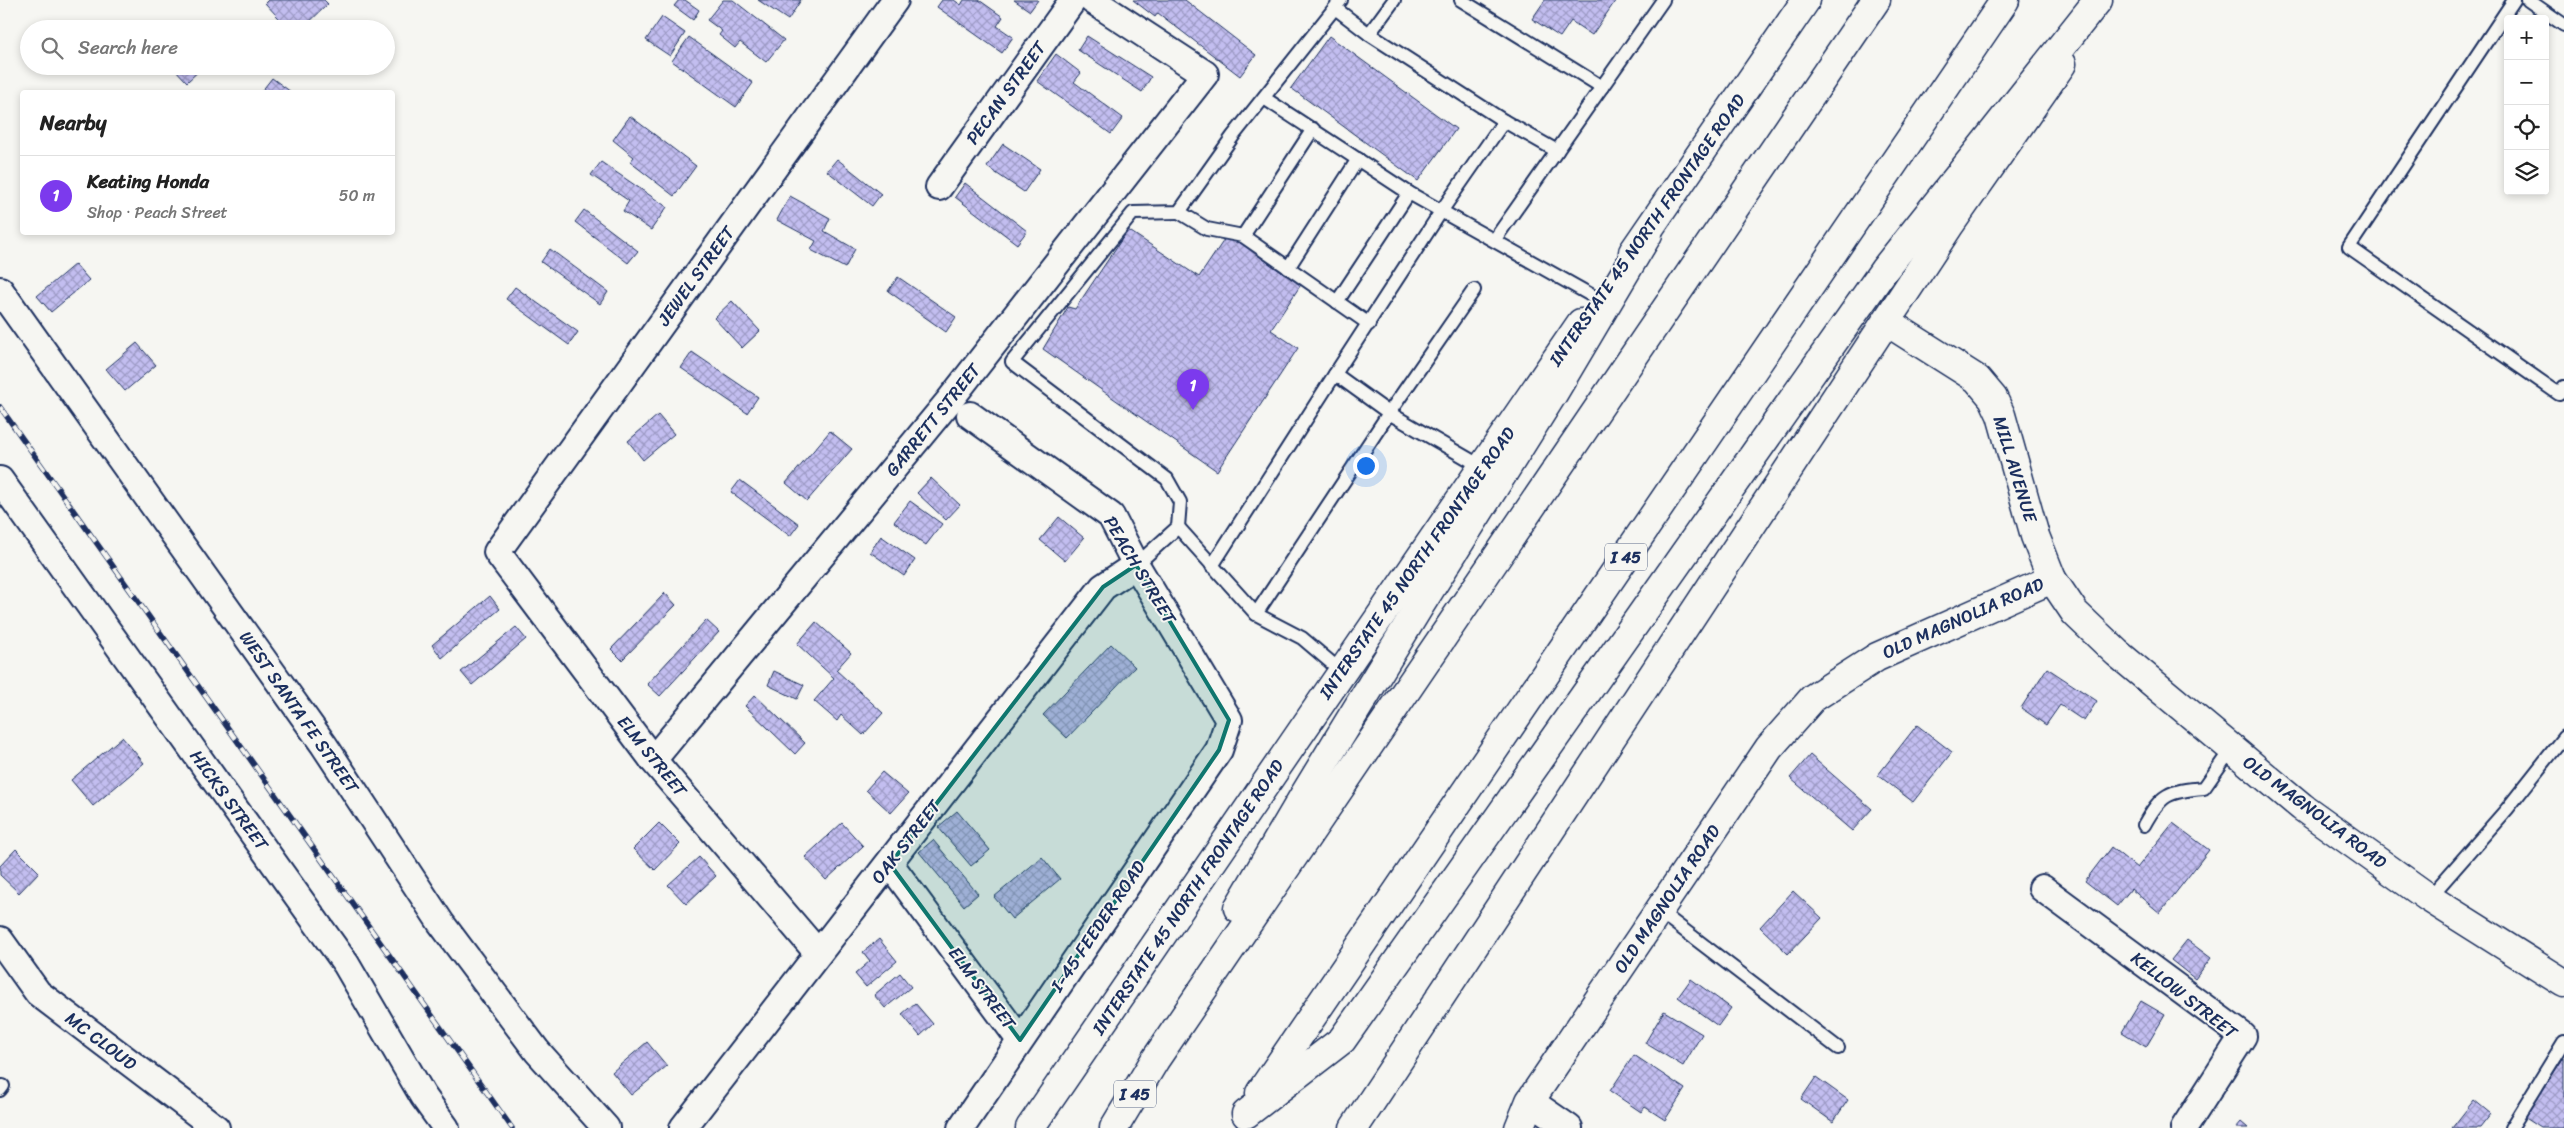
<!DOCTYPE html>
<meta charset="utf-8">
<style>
:root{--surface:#fff;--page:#f2f2f2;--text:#222;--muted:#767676;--line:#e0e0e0;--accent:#7c3aed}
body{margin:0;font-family:Sriracha,sans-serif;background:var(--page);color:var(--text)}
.controls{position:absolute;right:15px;top:15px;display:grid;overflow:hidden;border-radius:5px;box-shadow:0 2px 8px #0003}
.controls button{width:45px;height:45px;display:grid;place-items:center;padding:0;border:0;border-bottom:1px solid var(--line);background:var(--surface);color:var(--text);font:25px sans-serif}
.you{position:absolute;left:1365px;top:465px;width:18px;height:18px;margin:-12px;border:4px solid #fff;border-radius:50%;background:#1a73e8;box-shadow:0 0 0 8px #1a73e833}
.badge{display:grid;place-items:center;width:32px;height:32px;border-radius:50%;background:var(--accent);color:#fff;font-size:16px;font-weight:700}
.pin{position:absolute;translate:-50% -41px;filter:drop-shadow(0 1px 2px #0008)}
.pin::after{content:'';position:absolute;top:26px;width:18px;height:15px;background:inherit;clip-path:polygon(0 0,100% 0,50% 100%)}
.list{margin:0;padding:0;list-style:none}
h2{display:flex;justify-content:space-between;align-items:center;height:65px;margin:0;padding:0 20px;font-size:21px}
h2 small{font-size:16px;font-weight:400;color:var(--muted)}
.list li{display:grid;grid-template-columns:32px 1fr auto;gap:15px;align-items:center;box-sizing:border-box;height:80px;padding:0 20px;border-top:1px solid var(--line)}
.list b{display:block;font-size:19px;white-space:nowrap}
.list p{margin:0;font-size:16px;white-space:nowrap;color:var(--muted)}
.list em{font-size:16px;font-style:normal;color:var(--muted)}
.icon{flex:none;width:28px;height:28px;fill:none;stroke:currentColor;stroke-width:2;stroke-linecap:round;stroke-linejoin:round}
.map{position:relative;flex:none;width:2564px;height:1128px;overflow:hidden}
.search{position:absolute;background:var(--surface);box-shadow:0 2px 8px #0003;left:20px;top:20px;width:375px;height:55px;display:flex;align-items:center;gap:12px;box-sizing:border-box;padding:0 18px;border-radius:28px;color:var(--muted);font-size:19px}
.panel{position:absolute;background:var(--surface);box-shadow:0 2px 8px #0003;left:20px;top:90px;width:375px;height:145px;border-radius:5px}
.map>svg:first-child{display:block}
.building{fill:url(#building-cross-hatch);stroke:#1b2f5e}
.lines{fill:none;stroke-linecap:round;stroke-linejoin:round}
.lane-casing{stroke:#1b2f5e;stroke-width:16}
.street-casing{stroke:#1b2f5e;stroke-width:30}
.secondary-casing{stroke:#1b2f5e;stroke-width:31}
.highway-casing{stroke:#1b2f5e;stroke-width:31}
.lane{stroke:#f6f6f2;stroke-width:12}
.street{stroke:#f6f6f2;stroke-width:26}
.secondary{stroke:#f6f6f2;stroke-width:28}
.highway{stroke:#f6f6f2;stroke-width:28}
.rail-casing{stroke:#1b2f5e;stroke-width:5.5}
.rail{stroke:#f6f6f2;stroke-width:4;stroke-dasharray:11;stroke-linecap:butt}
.marked{fill:#0f766e;fill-opacity:0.2;stroke:#0f766e;stroke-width:4;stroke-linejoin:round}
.labels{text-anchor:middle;stroke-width:4;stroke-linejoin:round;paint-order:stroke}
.shield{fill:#f6f6f2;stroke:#5d6b8a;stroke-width:1}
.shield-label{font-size:16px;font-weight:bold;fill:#1b2f5e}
.street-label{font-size:18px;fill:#1b2f5e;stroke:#f6f6f2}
</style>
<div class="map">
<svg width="2564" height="1128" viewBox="0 0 2564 1128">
<defs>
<pattern id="building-cross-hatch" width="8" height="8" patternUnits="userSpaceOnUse" patternTransform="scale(1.25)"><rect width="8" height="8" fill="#c3bef0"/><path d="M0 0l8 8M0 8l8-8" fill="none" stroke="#9e9bc6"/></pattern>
</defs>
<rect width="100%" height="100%" fill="#f6f6f2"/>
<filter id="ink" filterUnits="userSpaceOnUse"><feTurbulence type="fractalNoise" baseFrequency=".02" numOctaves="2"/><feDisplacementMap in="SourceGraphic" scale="10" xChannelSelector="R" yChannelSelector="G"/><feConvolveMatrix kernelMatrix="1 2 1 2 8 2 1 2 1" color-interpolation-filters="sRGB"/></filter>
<g filter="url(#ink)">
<!-- building -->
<g class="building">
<path d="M268 0H324L328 4 302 29H289L265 3Z"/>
<path d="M679 0H685L699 10 693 20 674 6Z"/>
<path d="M723 0H733L784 40 766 62 740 42 735 48 719 35 722 31 707 20Z"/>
<path d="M758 0H801L788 20Z"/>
<path d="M942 0H954L961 5 964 0H979L1003 17 997 26 1013 37 1002 53 937 7Z"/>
<path d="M1014 0H1038L1030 11Z"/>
<path d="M1133 0H1185L1256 55 1240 76 1158 13 1155 17Z"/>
<path d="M1545 0H1616L1592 35 1571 21 1560 37 1532 19Z"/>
<path d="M662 17 685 33 670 56 646 40Z"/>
<path d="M205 22 211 29H198Z"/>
<path d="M1087 36 1151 77 1142 92 1078 50Z"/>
<path d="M1329 36 1456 129 1418 181 1291 88Z"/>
<path d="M689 37 753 83 736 107 672 61Z"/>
<path d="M1056 54 1081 73 1074 82 1123 118 1111 134 1037 81Z"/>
<path d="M172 66H204L187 82Z"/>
<path d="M272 78 291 92H261Z"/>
<path d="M630 116 696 166 674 196 630 162 634 157 613 140Z"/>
<path d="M1003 144 1040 169 1024 192 987 167Z"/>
<path d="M837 159 881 194 872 206 827 171Z"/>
<path d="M601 162 667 207 651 230 623 211 629 201 591 175Z"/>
<path d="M965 183 1027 231 1017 244 955 197Z"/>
<path d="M790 196 830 218 824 231 855 249 845 268 811 250 816 241 777 220Z"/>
<path d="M584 210 638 251 628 263 575 222Z"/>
<path d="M1128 230 1199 277 1228 234 1302 283 1271 330 1298 348 1217 471 1043 349 1068 307 1075 309Z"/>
<path d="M550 249 608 292 600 304 541 262Z"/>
<path d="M75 264 89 280 51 312 37 296Z"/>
<path d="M898 277 956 317 946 332 888 291Z"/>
<path d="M515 287 578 332 569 345 506 299Z"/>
<path d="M732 301 760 331 742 348 714 318Z"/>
<path d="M137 343 156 365 125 391 106 369Z"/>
<path d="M692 352 758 397 747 413 681 368Z"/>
<path d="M658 415 674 434 643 460 628 441Z"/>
<path d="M830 431 852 449 807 501 786 483Z"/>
<path d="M931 478 960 505 946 520 917 493Z"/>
<path d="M740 480 799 524 790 536 731 492Z"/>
<path d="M910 501 942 524 926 545 894 522Z"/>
<path d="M1059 517 1084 538 1065 561 1040 540Z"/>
<path d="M881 536 915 560 904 576 870 552Z"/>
<path d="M665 593 676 605 622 660 611 649Z"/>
<path d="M490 596 500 609 442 658 432 645Z"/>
<path d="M706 620 719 632 660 696 647 684Z"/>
<path d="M816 622 851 653 836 670 883 713 863 735 841 715 837 721 814 701 834 678 797 644Z"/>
<path d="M516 627 526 639 472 685 461 672Z"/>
<path d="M1111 644 1135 667 1067 738 1043 715Z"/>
<path d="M2047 668 2097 701 2084 721 2060 705 2046 725 2021 708Z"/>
<path d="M774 671 804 685 797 699 768 685Z"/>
<path d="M755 695 805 743 795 754 745 706Z"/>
<path d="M1917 725 1952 752 1913 802 1878 775Z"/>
<path d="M122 737 144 763 93 806 71 780Z"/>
<path d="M1810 755 1872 809 1852 831 1790 778Z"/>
<path d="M882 772 908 794 891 813 866 790Z"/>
<path d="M957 811 990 850 971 866 938 827Z"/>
<path d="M659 823 680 844 655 870 633 849Z"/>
<path d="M842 823 863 846 826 880 805 857Z"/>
<path d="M2173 823 2209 850 2160 913 2131 889 2117 906 2085 881 2111 847 2137 868Z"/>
<path d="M933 840 978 894 964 906 919 852Z"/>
<path d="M16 849 39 872 19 893 0 875V866Z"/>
<path d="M699 857 716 876 686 904 668 885Z"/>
<path d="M1042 857 1060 879 1012 919 994 897Z"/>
<path d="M1793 891 1822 918 1788 954 1760 927Z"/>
<path d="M879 939 897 961 866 987 855 974 870 961 863 952Z"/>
<path d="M2187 940 2211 958 2195 979 2171 960Z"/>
<path d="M900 973 911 987 885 1008 874 995Z"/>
<path d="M1691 979 1731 1008 1718 1026 1678 997Z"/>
<path d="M2141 1001 2165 1015 2146 1047 2122 1032Z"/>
<path d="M915 1003 933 1024 920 1036 902 1014Z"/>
<path d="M1664 1011 1702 1034 1683 1066 1645 1043Z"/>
<path d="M647 1042 667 1066 631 1095 612 1072Z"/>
<path d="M1634 1055 1685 1089 1665 1120 1645 1107 1641 1112 1610 1091Z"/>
<path d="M2564 1057V1128H2541L2524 1117Z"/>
<path d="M1816 1077 1848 1100 1833 1122 1801 1099Z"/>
<path d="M2474 1100 2491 1114 2480 1128H2452Z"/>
<path d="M2241 1122 2248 1128H2236Z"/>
</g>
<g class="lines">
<defs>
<g id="lane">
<path d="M1461 0 1602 87"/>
<path d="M2514 0 2349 247 2559 394 2564 387"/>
<path d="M2528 0 2564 25"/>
<path d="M1335 8 1369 34 1394 0"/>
<path d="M1264 98 1409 193 1598 299"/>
<path d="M1504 121 1557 151"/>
<path d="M1179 212 1207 229 1243 236 1369 324"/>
<path d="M1243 236 1313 129"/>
<path d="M1495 239 1663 0"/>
<path d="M1288 268 1358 159"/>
<path d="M1337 302 1409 193"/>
<path d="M1335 374 1442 210 1504 121 1369 34"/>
<path d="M1178 527 1256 614"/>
<path d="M1136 565 1178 527 1180 502 1167 479 1012 362 1133 213 1179 212 1233 136 1341 0"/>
<path d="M1212 566 1335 374 1389 413 1484 468"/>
<path d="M1341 671 1302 638 1256 614 1389 413 1474 290"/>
<path d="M2144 825C2161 794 2168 791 2204 788L2232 748"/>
<path d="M2429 898 2507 809 2564 737"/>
<path d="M1659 911 1838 1048"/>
<path d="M0 1090 3 1086"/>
<path d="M2511 1128 2564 1042"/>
</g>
<g id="street">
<path d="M939 187 1073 0"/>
<path d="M0 290 324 745 441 923 537 1051 606 1128"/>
<path d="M0 480 346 964 423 1096 446 1128"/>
<path d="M653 760 949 401 1205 74 1092 0"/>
<path d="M890 864 1020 1040"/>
<path d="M2042 888 2243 1036 2184 1128"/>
<path d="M0 940 38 993 216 1128"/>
<path d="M817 952 653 760 497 552 895 0"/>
<path d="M1530 1101 1569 1128"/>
<path d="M683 1128 1103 587 1136 565"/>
<path d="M961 1128 1219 750 1229 720 1136 565 1111 516 970 415"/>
</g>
<g id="secondary">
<path d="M1633 252 1806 0"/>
<path d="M1887 322 1977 379 1993 398 2001 415 2035 536 2052 579"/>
<path d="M1030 1128 1581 323"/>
<path d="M1354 1128 1949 226 2062 64"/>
<path d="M1519 1128 1530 1101 1769 748 1813 698 1877 657 2052 579 2075 613 2117 653 2302 807 2429 898 2564 983"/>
</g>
<g id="highway">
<path d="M1238 908 1306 792 1419 607 1553 394 1648 234"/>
<path d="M1260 1093 2005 0"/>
<path d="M1246 1114 1342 1040 1884 270 2098 0"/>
<path d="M1114 1128 1155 1060 1876 0"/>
</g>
</defs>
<!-- lane casing -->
<use href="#lane" class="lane-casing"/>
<!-- street casing -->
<use href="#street" class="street-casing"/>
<!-- secondary casing -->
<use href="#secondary" class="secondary-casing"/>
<!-- highway casing -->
<use href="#highway" class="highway-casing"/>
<!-- lane -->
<use href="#lane" class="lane"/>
<!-- street -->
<use href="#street" class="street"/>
<!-- secondary -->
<use href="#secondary" class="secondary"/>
<!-- highway -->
<use href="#highway" class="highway"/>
<defs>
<path id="rail" d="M0 407 512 1128"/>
</defs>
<!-- rail casing -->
<use href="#rail" class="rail-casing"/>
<!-- rail -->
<use href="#rail" class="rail"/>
</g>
</g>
<!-- marked area -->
<path class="marked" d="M1136 565 1229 720 1219 750 1020 1040 890 864 1103 587Z"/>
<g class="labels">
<!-- shield labels -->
<g class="shield">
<rect x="1605" y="543.5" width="42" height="27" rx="4"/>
<rect x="1114" y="1080.5" width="42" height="27" rx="4"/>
</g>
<g class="shield-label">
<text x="1626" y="563">I 45</text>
<text x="1135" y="1100">I 45</text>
</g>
<!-- street labels -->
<g class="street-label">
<text transform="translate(1006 93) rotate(-54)" y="6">PECAN STREET</text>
<text transform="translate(1647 230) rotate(-55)" y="6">INTERSTATE 45 NORTH FRONTAGE ROAD</text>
<text transform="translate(696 276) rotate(-54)" y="6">JEWEL STREET</text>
<text transform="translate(933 420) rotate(-51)" y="6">GARRETT STREET</text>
<text transform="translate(2015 469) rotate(73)" y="6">MILL AVENUE</text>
<text transform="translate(1417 563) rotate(-55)" y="6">INTERSTATE 45 NORTH FRONTAGE ROAD</text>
<text transform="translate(1140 570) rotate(59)" y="6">PEACH STREET</text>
<text transform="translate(1963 618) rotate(-24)" y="6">OLD MAGNOLIA ROAD</text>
<text transform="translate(299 712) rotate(55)" y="6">WEST SANTA FE STREET</text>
<text transform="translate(652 756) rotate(51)" y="6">ELM STREET</text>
<text transform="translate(229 800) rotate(54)" y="6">HICKS STREET</text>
<text transform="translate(2315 812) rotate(37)" y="6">OLD MAGNOLIA ROAD</text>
<text transform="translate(906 842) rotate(-52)" y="6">OAK STREET</text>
<text transform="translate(1188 897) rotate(-56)" y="6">INTERSTATE 45 NORTH FRONTAGE ROAD</text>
<text transform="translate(1667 899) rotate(-56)" y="6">OLD MAGNOLIA ROAD</text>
<text transform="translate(1098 926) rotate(-56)" y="6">I-45 FEEDER ROAD</text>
<text transform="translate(982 988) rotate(53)" y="6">ELM STREET</text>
<text transform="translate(2184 995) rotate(38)" y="6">KELLOW STREET</text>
<text transform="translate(101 1041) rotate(37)" y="6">MC CLOUD</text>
</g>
</g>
</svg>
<div class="controls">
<button>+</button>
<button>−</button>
<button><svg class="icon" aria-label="locate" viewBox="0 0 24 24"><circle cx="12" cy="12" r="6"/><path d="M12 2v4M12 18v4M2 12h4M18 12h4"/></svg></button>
<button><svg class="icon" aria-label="layers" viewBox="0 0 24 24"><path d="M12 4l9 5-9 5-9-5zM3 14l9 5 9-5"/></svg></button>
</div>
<div class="you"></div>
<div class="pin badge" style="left:1193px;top:410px">1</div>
<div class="search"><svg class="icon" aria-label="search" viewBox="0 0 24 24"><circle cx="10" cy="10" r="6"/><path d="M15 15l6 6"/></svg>Search here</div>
<section class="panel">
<h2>Nearby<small></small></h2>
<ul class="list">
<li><span class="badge">1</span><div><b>Keating Honda</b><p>Shop · Peach Street</p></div><em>50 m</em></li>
</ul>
</section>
</div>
